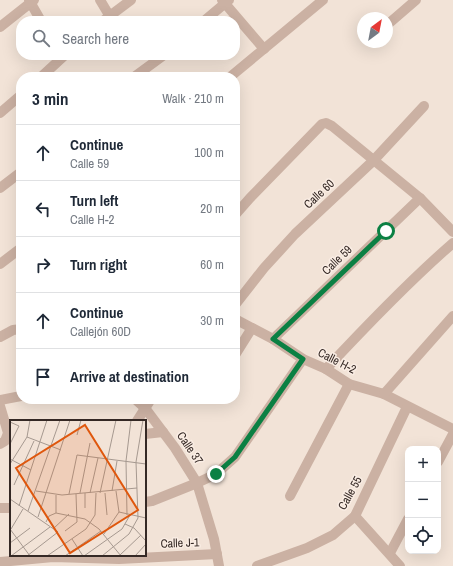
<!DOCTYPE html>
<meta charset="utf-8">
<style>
:root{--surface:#fff;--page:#f2f2f3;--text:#1f2937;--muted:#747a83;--line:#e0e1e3}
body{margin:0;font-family:"Archivo Narrow",sans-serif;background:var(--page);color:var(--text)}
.controls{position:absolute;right:12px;bottom:12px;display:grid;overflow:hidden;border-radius:8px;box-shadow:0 4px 16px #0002}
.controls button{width:36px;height:36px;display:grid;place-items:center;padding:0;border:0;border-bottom:1px solid var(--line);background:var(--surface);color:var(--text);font:20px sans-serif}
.compass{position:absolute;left:357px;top:12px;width:36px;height:36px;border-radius:50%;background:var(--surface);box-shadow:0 4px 16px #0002;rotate:32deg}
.stop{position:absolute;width:12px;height:12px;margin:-9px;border:3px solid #0b8043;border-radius:50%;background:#fff}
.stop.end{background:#0b8043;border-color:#fff;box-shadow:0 1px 4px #0008}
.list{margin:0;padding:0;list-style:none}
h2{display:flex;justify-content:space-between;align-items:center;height:52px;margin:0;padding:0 16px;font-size:17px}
h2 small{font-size:13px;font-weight:400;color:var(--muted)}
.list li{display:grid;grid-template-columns:26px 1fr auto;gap:12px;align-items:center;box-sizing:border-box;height:56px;padding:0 16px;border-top:1px solid var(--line)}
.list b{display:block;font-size:15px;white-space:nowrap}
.list p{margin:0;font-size:13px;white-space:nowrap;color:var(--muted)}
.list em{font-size:13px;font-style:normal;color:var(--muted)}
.icon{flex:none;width:22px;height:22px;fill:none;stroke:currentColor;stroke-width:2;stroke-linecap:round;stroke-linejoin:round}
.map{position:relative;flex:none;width:453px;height:566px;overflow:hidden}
.search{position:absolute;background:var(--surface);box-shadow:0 4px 16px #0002;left:16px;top:16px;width:224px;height:44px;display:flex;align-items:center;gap:10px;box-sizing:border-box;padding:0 14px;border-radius:16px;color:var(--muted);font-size:15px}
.panel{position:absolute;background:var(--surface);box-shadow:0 4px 16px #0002;left:16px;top:72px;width:224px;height:332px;border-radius:16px}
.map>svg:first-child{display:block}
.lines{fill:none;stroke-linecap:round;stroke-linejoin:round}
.minor{stroke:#cbb1a3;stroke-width:10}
.route{stroke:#0b8043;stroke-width:5}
.labels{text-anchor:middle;stroke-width:3;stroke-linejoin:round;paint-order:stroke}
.street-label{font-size:12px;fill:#352925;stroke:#faede4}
.inset-road{fill:none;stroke:#a69990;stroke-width:1}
.view{fill:#df570d;fill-opacity:0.15;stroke:#df570d;stroke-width:2}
.inset-edge{fill:none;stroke:#352925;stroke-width:2}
</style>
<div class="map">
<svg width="453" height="566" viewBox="0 0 453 566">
<rect width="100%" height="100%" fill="#f2e3d7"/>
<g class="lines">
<!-- minor -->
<g class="minor">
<path d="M29 0 41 21"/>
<path d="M100 0 109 15"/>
<path d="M222 0 264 49"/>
<path d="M103 21 131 0"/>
<path d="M204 21 229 0"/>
<path d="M387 25 416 0"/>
<path d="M0 27 34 0"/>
<path d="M41 77 65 55"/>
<path d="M134 77 164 55"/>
<path d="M230 77 323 0"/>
<path d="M0 113 21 95"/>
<path d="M0 188 21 172"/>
<path d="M235 215 250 198 322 124 326 123 332 126 420 198 453 232"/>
<path d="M0 264 21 248"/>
<path d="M235 305 264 268 295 234 373 161 424 106"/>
<path d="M235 319 273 339 303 359 326 369 349 384 384 394 453 429"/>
<path d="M0 337 13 330 21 329"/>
<path d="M273 339 420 198"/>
<path d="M235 355 252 328"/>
<path d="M326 369C367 325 408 282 453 243"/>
<path d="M384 394 453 316"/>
<path d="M135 399 145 408 175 448 197 483 214 539 219 566"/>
<path d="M0 400 21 396"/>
<path d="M0 406 8 433 5 441 0 444"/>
<path d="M137 421 151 399"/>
<path d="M145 434 163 432"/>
<path d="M438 462 453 434"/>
<path d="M290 496 349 384"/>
<path d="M145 502 152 501 197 483 216 474 235 457 303 359"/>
<path d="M0 508H11"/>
<path d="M355 516 400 566"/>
<path d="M390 553 408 519"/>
<path d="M0 562 53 557 119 559 217 554"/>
<path d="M257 566 307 548 333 535 355 516 407 407"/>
</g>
</g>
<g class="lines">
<!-- route -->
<path class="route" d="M216 474 235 457 303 359 273 339 386 231"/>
</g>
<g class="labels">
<!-- street labels -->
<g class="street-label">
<text transform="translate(319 194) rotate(-43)" y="4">Calle 60</text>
<text transform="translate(337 260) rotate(-44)" y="4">Calle 59</text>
<text transform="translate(337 361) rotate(27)" y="4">Calle H-2</text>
<text transform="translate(190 448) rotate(56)" y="4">Calle 37</text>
<text transform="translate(350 493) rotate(-61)" y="4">Calle 55</text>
<text transform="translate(180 543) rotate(-2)" y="4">Calle J-1</text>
</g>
</g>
<!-- overview -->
<g transform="translate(10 420)">
<rect width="136" height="136" fill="#f2e3d7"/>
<path class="inset-road" d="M0 2 9 6 0 24M67 15 71 0M17 17 51 30M0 39 21 50M0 44 17 17 20 0M136 44V60M4 65 24 21M26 71 52 75 127 68M102 71 107 41M70 73 80 23M75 73V88M80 73 88 38M90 73 106 0M95 73 97 95M59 74 67 35 136 44M0 79 48 112 17 136M9 86 37 0M18 91 50 0M109 92 136 98M46 93V75M117 95 116 41 121 0M28 97 60 0M36 102 39 96 46 93 75 99 89 109 111 136M115 104 124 108 136 121M44 108 59 94M0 109 20 136M1 109 13 89M55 111 67 102 66 74M94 114 109 92 106 71M62 119 73 136M0 123 20 108M110 135 131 115M1 136 40 107M37 136 76 109 85 95 86 73M55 136 91 111M74 136 112 109 120 95M92 136 119 114 128 98 126 42 133 0M125 136 136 124"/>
<path class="view" d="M75 5 128 90 60 133 6 48Z"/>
<rect width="136" height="136" class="inset-edge"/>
</g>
</svg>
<div class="controls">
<button>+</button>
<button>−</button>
<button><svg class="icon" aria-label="locate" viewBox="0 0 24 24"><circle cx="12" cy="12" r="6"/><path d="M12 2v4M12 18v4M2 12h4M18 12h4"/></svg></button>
</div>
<svg class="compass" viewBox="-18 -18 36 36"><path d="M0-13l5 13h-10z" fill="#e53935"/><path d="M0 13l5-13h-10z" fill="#747a83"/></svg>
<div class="stop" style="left:386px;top:231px"></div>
<div class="stop end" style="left:216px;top:474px"></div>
<div class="search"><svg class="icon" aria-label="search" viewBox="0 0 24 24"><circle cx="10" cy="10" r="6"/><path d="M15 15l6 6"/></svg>Search here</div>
<section class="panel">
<h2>3 min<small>Walk · 210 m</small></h2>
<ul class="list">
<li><svg class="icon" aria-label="ahead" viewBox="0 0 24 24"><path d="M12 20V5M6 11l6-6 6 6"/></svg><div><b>Continue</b><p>Calle 59</p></div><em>100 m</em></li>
<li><svg class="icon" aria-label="left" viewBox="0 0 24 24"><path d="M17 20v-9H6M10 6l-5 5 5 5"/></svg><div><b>Turn left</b><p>Calle H-2</p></div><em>20 m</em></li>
<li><svg class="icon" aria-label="right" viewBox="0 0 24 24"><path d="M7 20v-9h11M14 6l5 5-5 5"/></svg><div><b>Turn right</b></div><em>60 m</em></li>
<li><svg class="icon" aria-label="ahead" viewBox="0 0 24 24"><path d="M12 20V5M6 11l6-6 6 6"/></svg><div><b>Continue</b><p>Callejón 60D</p></div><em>30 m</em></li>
<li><svg class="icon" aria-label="arrive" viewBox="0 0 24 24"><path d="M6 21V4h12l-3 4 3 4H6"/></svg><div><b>Arrive at destination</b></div></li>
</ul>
</section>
</div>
